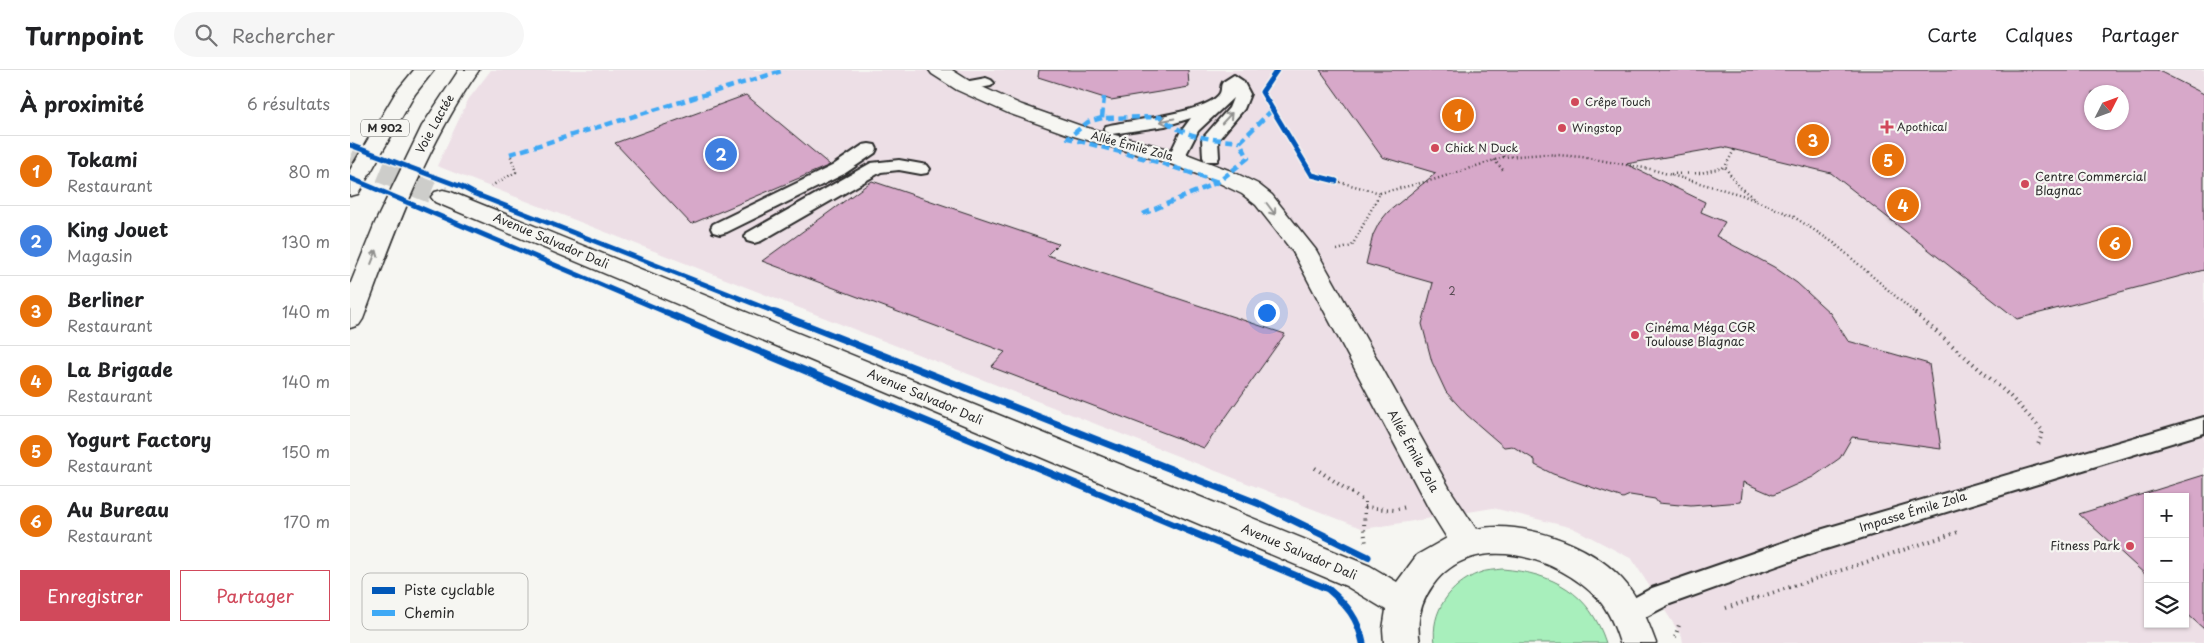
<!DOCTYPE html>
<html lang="fr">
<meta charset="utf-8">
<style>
:root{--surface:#fff;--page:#f6f6f6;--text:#202124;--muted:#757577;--line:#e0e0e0;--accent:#d1495b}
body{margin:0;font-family:"Playpen Sans",sans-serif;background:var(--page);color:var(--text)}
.controls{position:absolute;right:15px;bottom:15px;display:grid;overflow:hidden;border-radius:0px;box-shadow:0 1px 4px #0004}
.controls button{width:45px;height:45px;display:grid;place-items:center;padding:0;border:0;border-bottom:1px solid var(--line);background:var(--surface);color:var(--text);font:25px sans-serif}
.compass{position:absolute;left:1734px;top:15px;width:45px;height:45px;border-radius:50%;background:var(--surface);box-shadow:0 1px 4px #0004;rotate:48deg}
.you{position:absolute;left:916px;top:242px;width:18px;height:18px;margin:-12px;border:4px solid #fff;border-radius:50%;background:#1a73e8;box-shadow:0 0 0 8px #1a73e833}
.badge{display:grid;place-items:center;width:32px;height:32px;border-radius:50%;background:var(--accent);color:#fff;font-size:16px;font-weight:700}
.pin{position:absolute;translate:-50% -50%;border:2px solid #fff;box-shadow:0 1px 5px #0006}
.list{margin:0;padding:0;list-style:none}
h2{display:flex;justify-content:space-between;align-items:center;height:65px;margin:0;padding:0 20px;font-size:21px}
h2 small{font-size:16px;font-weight:400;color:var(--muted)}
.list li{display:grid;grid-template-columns:32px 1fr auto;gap:15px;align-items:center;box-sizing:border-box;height:70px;padding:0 20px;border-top:1px solid var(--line)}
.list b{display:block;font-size:19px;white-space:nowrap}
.list p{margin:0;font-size:16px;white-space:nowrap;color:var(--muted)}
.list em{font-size:16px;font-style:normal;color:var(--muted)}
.actions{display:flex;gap:10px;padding:15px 20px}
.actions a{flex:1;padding:11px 0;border:1px solid var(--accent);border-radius:0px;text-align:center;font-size:18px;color:var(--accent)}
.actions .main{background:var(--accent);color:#fff}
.icon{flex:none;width:28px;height:28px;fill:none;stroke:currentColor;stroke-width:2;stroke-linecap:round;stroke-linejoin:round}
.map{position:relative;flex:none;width:1854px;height:573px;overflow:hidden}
header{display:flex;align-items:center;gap:30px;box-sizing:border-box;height:70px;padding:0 25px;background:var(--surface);border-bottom:1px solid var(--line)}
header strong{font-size:24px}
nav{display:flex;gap:28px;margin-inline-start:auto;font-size:18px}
.search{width:350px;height:45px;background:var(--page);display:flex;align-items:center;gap:12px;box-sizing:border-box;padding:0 18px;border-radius:28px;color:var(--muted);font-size:19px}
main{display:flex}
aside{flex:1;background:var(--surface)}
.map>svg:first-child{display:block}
.built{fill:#eddfe6;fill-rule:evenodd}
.green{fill:#a8efbc;stroke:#6a8d74}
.building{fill:#d7a8c9;stroke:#2b2b2b;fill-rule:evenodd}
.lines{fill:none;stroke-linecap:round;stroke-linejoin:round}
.street-tunnel{stroke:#cdcdca;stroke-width:22;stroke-dasharray:22 11;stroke-linecap:butt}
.lane-casing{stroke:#2b2b2b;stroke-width:4}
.street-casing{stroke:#2b2b2b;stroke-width:3}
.highway-casing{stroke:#2b2b2b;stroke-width:3}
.path-far1{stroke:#2b2b2b;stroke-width:2.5;stroke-dasharray:1 3;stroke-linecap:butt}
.path{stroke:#2b2b2b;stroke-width:4;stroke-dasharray:1 4.5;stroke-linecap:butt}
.lane{fill:#f6f6f2;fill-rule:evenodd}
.street{fill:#f6f6f2;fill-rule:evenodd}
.highway{fill:#f6f6f2;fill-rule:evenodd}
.quiet{stroke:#3fa9f5;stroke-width:4.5;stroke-dasharray:8 4.5;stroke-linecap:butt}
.cycleway-far1-casing{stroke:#f6f6f2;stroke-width:8}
.cycleway-casing{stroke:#f6f6f2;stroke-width:10}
.cycleway-far1{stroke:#0057b8;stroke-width:5}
.cycleway{stroke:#0057b8;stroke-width:7}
.oneway{stroke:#90908e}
.poi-dot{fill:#d1495b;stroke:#f6f6f2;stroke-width:2}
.labels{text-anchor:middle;stroke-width:4.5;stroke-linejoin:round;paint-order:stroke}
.number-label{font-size:10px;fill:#564a52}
.far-poi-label{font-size:11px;fill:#2b2b2b;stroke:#f6f6f2;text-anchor:start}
.shield{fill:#f6f6f2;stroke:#686867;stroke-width:1}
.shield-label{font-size:11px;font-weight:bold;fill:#2b2b2b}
.far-street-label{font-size:11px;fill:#2b2b2b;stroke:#f6f6f2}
.street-label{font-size:12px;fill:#2b2b2b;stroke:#f6f6f2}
.poi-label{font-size:12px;fill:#2b2b2b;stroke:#f6f6f2;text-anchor:start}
.key{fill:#f6f6f2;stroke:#b9b9b6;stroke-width:1}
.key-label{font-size:14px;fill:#2b2b2b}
</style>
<header>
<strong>Turnpoint</strong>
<div class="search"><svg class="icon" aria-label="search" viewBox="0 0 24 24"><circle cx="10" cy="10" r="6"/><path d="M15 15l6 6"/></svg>Rechercher</div>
<nav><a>Carte</a><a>Calques</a><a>Partager</a></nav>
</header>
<main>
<aside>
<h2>À proximité<small>6 résultats</small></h2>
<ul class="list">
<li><span class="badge" style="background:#e8710a">1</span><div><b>Tokami</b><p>Restaurant</p></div><em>80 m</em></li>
<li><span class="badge" style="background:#3f7fe0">2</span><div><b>King Jouet</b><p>Magasin</p></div><em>130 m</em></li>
<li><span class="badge" style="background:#e8710a">3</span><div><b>Berliner</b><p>Restaurant</p></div><em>140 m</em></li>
<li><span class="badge" style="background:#e8710a">4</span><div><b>La Brigade</b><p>Restaurant</p></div><em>140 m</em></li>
<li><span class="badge" style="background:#e8710a">5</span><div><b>Yogurt Factory</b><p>Restaurant</p></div><em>150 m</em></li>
<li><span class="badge" style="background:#e8710a">6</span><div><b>Au Bureau</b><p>Restaurant</p></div><em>170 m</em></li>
</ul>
<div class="actions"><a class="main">Enregistrer</a><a>Partager</a></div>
</aside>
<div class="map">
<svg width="1854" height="573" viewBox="0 0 1854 573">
<rect width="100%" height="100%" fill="#f6f6f2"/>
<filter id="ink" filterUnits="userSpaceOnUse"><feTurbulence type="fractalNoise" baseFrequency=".02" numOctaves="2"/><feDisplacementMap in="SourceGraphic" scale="10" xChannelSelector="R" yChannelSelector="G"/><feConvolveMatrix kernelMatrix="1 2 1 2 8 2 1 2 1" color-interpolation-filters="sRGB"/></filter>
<g filter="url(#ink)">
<!-- built -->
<path class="built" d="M141 0H1854V573H1333L1332 567 1282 489 1223 458 1143 438 1014 459 87 96 118 30ZM1742 22H1772V52H1742ZM1798 427H1835V554H1798Z"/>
<!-- green -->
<path class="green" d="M1152 499C1203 503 1240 523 1256 573H1085C1080 542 1100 514 1129 503 1136 500 1145 500 1152 499Z"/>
<!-- building -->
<g class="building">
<path d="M689 0H838L839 17 761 30 688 7Z"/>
<path d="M970 0H1807L1854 24V200L1667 249 1481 103 1373 77 1276 94 1355 132 1351 142 1375 152 1366 166 1424 197 1447 213 1480 243 1498 271 1579 294 1591 379 1502 367 1490 388 1463 407 1423 425 1393 412 1391 432 1341 436 1308 433 1305 429 1280 425 1273 428 1203 404 1185 395V390L1162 376 1154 377 1117 345 1096 322 1082 292 1072 254 1083 213 1016 194 1023 165 1029 153 1038 142 1086 103 1032 87ZM1742 22H1772V52H1742Z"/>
<path d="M396 25 480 95 341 154 265 73Z"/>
<path d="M522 111 708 174 697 185 935 264 854 378 641 297 655 282 412 191Z"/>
<path d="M1854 405V559L1835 542V427H1798V507L1729 444Z"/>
</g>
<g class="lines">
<!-- street-tunnel -->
<path class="street-tunnel" d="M0 89 93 127"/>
<defs>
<g id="lane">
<path d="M884 5 893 11 900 24 894 39 868 70 869 87 867 91H855L853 87 852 69 879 38 883 28 848 61 832 92H820L818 88 830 63 841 48 815 56 762 64 756 62 754 59 756 56C779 50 859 43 870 23 872 19 870 16 873 12Z"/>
<path d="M636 8 641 10 644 13 641 16 614 21 609 19 606 16 609 13Z"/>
<path d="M519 74 525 75 527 79 525 83 494 104 377 162 370 164 363 162 361 158 363 154 482 96 513 75Z"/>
<path d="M549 90 577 95 580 99 577 103 571 104 549 100 531 102 411 171 404 173 397 171 395 167 397 163 521 93Z"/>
<path d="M1854 347V363L1466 482 1320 534 1278 556 1269 552 1265 544 1269 536 1302 518 1463 462Z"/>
</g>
<path id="street" d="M579 0H602L621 12 672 35 734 57 834 83 881 101 908 114 922 125 966 180 1101 421 1126 459C1173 450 1240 474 1272 509 1288 526 1298 551 1306 573H1270C1265 557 1259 541 1248 529 1208 486 1123 460 1083 515 1070 533 1066 552 1070 573H1034L1033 559 1036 540 996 516 85 132 81 127 85 122 93 120 101 122 1020 496 1047 512 1067 485 1097 468 1079 439 943 182 906 135 892 124 865 111 818 93 720 65 658 43 607 20 582 4Z"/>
<g id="highway">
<path d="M64 0H84L65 24 11 119 8 124 0 126V100L46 22Z"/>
<path d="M109 0H129C76 76 45 162 13 249L9 255 0 258V215L25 153 72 56Z"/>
</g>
</defs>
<!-- lane casing -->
<use href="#lane" class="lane-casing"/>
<!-- street casing -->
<use href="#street" class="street-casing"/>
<!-- highway casing -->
<use href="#highway" class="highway-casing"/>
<!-- path-far1 -->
<g class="path-far1">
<path d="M1148 80 1154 87"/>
<path d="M1384 80 1375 97 1389 117 1408 131"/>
<path d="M1144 90 1154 101"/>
<path d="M1321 104 1351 103 1375 97"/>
<path d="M986 111 1030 123 1002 176 987 180"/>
<path d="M141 116 166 102 160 84"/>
<path d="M1030 123 1083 110 1154 87 1195 84 1232 87 1300 99 1392 125 1441 145 1484 173 1566 244"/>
</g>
<!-- path -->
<g class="path">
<path d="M1565 243 1659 325 1693 361 1688 375"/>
<path d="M965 398 1015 432 1014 459 1016 474"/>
<path d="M1015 437 1044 440 1056 437"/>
<path d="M1376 538 1608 462"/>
<path d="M1325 567 1330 552"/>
</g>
<!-- lane -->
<use href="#lane" class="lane"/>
<!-- street -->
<use href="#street" class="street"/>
<!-- highway -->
<use href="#highway" class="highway"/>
<!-- quiet -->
<g class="quiet">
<path d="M754 27 752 48 811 47C833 68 861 69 890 72"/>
<path d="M752 48 738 52 718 68 811 93 868 112"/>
<path d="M160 84 435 0"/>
<path d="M793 144 868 112 898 88 890 72 922 40"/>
</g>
<defs>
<g id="cycleway-far1">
<path d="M927 0 912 22 962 105 986 111"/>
<path d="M0 75 112 117 125 124 430 244"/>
<path d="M0 108 320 244"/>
</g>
<g id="cycleway">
<path d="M317 243 978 519C997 535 1008 548 1013 573"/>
<path d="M426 243 912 435 1018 487"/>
</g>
</defs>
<!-- cycleway-far1 casing -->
<use href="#cycleway-far1" class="cycleway-far1-casing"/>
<!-- cycleway casing -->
<use href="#cycleway" class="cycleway-casing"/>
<!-- cycleway-far1 -->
<use href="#cycleway-far1" class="cycleway-far1"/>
<!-- cycleway -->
<use href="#cycleway" class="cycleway"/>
</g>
<!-- one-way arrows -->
<defs><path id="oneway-shaft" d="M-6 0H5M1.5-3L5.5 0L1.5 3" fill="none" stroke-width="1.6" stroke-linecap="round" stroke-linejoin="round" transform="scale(1.25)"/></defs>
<g class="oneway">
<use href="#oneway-shaft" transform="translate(877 48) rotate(-47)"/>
<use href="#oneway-shaft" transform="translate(817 50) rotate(168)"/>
<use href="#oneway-shaft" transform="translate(921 139) rotate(53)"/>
<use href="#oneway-shaft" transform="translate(24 187) rotate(-68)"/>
</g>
</g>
<!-- markers -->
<g class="poi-dot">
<circle cx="1225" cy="32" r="5"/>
<path d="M1534.5 49.5h5v5h5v5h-5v5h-5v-5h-5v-5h5z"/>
<circle cx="1212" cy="58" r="5"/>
<circle cx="1085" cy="78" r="5"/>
<circle cx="1675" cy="114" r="5"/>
<circle cx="1285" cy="265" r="5"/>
<circle cx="1780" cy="476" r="5"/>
</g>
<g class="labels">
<!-- number labels -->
<g class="number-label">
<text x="1102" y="225">2</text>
</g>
<!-- far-poi labels -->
<g class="far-poi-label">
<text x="1235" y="36">Crêpe Touch</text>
<text x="1547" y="61">Apothical</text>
<text x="1222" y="62">Wingstop</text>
<text x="1095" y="82">Chick N Duck</text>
</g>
<!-- shield labels -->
<rect class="shield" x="11" y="49.5" width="48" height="17" rx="4"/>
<g class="shield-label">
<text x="35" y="62">M 902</text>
</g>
<!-- far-street labels -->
<g class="far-street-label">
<text transform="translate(782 76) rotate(15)" y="4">Allée Émile Zola</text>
</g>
<!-- street labels -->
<g class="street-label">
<text transform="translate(85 54) rotate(-61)" y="4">Voie Lactée</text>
<text transform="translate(201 171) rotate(23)" y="4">Avenue Salvador Dali</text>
<text transform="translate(575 327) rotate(23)" y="4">Avenue Salvador Dali</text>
<text transform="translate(1063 381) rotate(61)" y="4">Allée Émile Zola</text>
<text transform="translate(1563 442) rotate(-17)" y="4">Impasse Émile Zola</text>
<text transform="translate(949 482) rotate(23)" y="4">Avenue Salvador Dali</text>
</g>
<!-- poi labels -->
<g class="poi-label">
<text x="1685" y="111">Centre Commercial<tspan x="1685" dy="14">Blagnac</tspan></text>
<text x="1295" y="262">Cinéma Méga CGR<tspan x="1295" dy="14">Toulouse Blagnac</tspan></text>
<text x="1770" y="480" text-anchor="end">Fitness Park</text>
</g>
</g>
<!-- legend -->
<rect x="12" y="503" width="166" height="57" rx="8" class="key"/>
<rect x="22" y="517" width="23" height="7" fill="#0057b8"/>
<rect x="22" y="540" width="23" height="6" fill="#3fa9f5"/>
<g class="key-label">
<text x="54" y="525">Piste cyclable</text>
<text x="54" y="548">Chemin</text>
</g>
</svg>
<div class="controls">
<button>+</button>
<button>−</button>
<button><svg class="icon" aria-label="layers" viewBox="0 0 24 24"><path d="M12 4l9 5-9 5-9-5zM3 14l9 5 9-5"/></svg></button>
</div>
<svg class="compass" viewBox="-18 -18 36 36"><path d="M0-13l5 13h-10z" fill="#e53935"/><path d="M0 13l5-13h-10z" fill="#757577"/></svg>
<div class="you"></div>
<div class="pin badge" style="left:1108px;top:45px;background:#e8710a">1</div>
<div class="pin badge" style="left:371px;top:84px;background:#3f7fe0">2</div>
<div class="pin badge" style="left:1463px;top:70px;background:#e8710a">3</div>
<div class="pin badge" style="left:1553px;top:135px;background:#e8710a">4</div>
<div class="pin badge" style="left:1538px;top:90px;background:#e8710a">5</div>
<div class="pin badge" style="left:1765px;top:173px;background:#e8710a">6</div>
</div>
</main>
